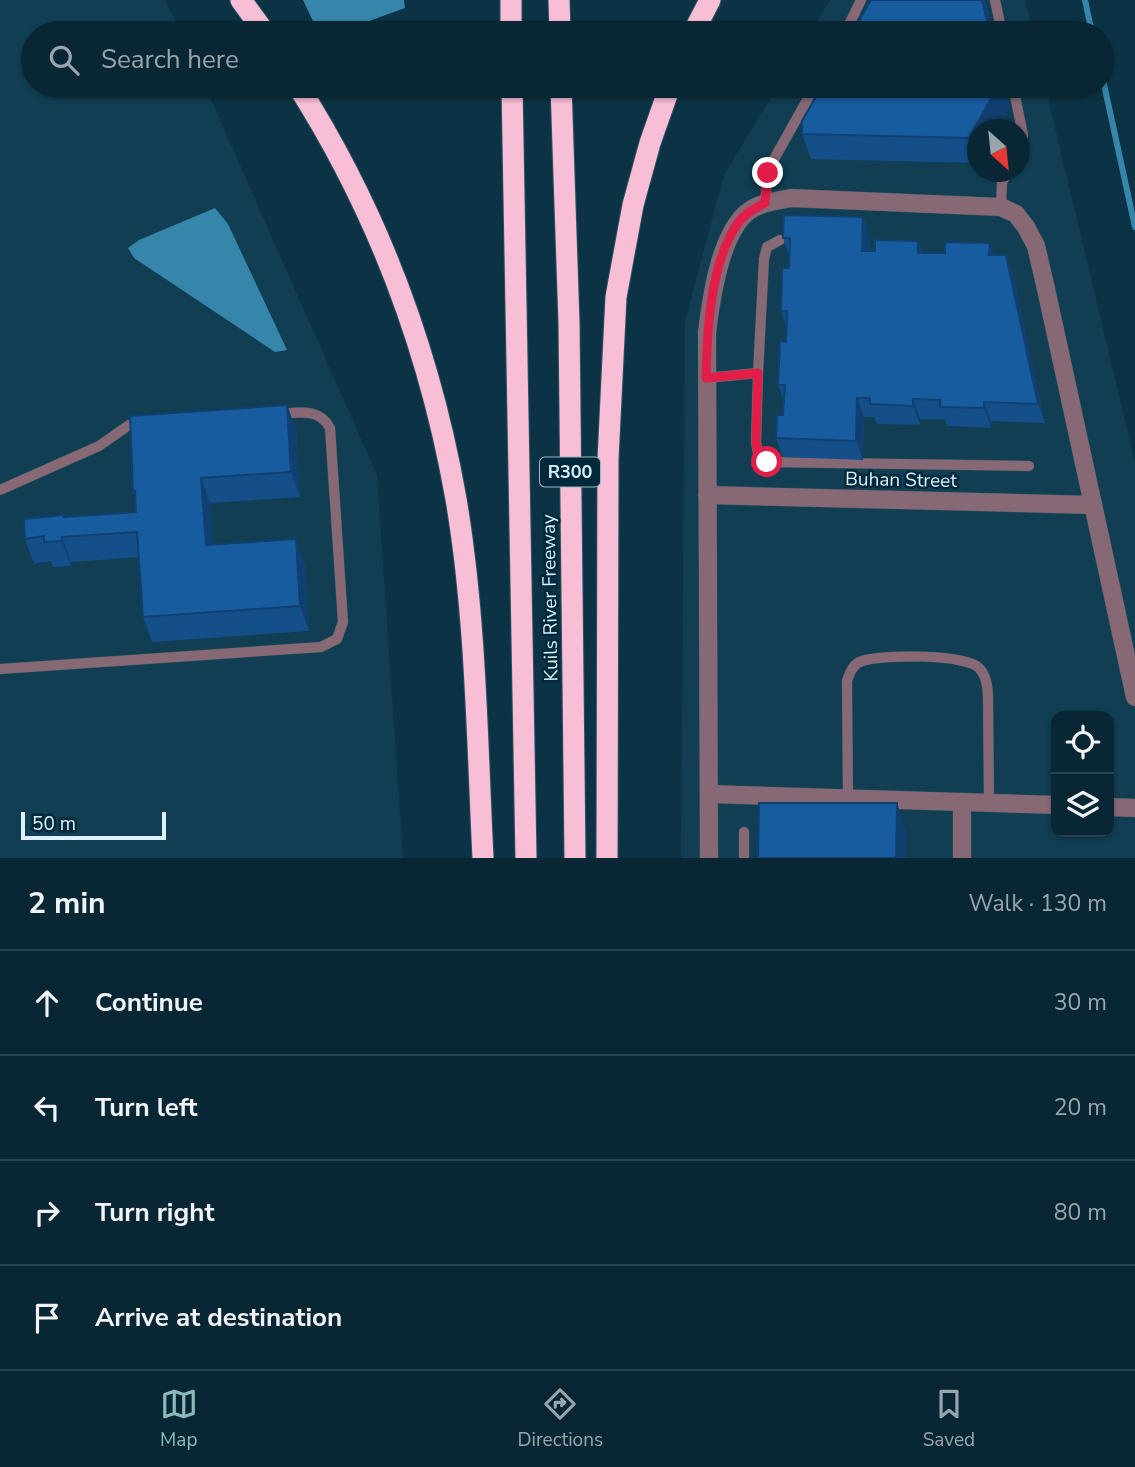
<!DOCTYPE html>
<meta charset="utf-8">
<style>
:root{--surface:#092634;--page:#173240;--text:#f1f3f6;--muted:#99a5ac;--line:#29434f;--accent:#8bbbb9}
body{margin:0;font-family:"Nunito Sans",sans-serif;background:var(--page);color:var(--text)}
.controls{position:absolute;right:21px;bottom:21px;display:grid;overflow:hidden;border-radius:14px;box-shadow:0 2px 5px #0004}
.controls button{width:63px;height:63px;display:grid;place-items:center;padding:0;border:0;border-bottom:2px solid var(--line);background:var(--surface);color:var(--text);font:35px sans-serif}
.compass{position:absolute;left:967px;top:119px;width:63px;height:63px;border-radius:50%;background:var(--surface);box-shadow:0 2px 5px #0004;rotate:153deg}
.scale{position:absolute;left:21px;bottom:18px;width:145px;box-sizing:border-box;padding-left:7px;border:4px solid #dcf1fc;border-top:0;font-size:19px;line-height:24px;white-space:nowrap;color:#dcf1fc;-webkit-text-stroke:5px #01293b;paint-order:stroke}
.stop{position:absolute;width:21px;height:21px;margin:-16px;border:5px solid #e11d48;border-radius:50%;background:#fff}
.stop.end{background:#e11d48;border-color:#fff;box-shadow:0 2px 7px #0008}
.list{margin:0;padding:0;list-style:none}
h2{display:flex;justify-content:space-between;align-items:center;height:91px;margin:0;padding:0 28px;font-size:30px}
h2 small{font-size:23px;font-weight:400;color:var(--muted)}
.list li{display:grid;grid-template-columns:46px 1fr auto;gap:21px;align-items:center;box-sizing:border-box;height:105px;padding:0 28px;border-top:2px solid var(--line)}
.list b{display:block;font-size:26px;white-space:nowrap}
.list em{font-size:23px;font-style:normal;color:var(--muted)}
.icon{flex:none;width:38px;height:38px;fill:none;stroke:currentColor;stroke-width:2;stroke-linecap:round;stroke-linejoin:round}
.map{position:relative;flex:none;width:1135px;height:858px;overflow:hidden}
.search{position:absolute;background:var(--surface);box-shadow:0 2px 5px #0004;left:21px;right:21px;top:21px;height:77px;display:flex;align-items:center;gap:18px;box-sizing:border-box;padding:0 24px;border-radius:38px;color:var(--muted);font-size:26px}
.sheet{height:511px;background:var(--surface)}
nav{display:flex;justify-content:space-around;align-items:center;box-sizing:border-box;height:98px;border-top:2px solid var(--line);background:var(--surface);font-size:19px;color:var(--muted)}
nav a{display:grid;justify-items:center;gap:4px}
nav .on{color:var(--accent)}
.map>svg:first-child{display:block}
.built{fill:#113e52;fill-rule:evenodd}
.water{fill:#3685ab}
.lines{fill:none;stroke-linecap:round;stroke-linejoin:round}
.stream{stroke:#3685ab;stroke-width:6}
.lane-casing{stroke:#2d5162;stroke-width:11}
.street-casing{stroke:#2d5162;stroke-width:19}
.highway-casing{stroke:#2d5162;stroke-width:23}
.lane{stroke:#866975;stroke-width:10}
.street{stroke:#866975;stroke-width:18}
.highway{stroke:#f7bed5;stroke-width:21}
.wall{fill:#154f8a}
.shaded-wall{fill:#114070}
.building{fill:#185ca0;stroke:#114070;stroke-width:2}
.route{stroke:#e11d48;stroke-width:9}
.labels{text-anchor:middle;stroke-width:5;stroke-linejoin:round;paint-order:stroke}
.shield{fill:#01293b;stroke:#9ab5c2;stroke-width:2}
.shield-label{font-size:18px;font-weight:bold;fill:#dcf1fc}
.street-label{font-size:19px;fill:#dcf1fc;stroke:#01293b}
</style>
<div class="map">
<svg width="1135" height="858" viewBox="0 0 1135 858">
<rect width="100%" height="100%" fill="#0c3345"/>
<!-- built -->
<g class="built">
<path d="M0 0H165L176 21 182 33H33V86H205L377 475 403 858H0Z"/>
<path d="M830 0H1025L1033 33H810Z"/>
<path d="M778 86H1045L1135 462V858H681L685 321 724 175ZM978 130H1020V172H978ZM1056 716H1109V832H1056Z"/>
</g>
<!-- water -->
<g class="water">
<path d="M303 0H404L405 8 336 33 318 32Z"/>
<path d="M215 208 228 224 287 350 275 352 134 258 128 248 139 240Z"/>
</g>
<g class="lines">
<!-- stream -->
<g class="stream">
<path d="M1085 0 1092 33"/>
<path d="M1102 75 1135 227"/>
</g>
<defs>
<g id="lane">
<path d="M995 0 1002 33"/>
<path d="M845 33 861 0"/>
<path d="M1013 86 1023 135 1020 147"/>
<path d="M765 203 768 173 773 161 815 86"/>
<path d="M1001 207 1002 183 1007 172"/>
<path d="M758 373 764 259 767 247 780 240"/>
<path d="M706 378 758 373 756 442 758 453 767 462 1029 466"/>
<path d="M0 490 99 446 129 425 141 424"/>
<path d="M0 669 321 647 337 639 343 622 330 428C319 407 297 413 278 414"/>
<path d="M848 798 847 681C850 672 853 664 862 661 881 654 967 654 979 668 987 676 988 688 988 698L989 803"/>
<path d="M744 858V832"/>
</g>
<g id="street">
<path d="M707 495 1093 505"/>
<path d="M710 794 1056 805"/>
<path d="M1109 807 1135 808"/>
<path d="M709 858 707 333C711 299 720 232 749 211 762 202 777 201 791 198L1001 207 1016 214 1026 227 1036 246 1046 289 1135 697"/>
<path d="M962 858V802"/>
</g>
<g id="highway">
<path d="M241 0 265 33"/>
<path d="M511 0V33"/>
<path d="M559 0 560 33"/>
<path d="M693 33 710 0"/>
<path d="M298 86C378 212 430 352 456 499 476 617 477 739 483 858"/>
<path d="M512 86 526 858"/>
<path d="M561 86 569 323 575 858"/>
<path d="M607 858 608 459 616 297 633 205 650 143 670 86"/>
</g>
</defs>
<!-- lane casing -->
<use href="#lane" class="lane-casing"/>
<!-- street casing -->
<use href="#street" class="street-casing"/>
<!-- highway casing -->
<use href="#highway" class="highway-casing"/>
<!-- lane -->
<use href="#lane" class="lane"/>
<!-- street -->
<use href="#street" class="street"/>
<!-- highway -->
<use href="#highway" class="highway"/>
</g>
<!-- wall -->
<g class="wall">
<path d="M1010 107 997 130H977V163L811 159 802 134Z"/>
<path d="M863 217 870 237V251H875L918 241 923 253 1006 255 1013 275 1045 423 991 421V428L947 426 945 419H920V425L877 424 874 417H864L863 460 783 457 776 438 783 415 784 401 778 385 786 342 787 328 781 311 789 268V255L783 238Z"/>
<path d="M287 405 296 430 300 497 210 503 213 545 305 564 309 631 152 642 143 617 139 557 71 562V566L53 567 51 561 34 564 25 539 64 517 136 512 135 498 133 491Z"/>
</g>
<!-- shaded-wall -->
<g class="shaded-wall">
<path d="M982 0H986L993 33H990Z"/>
<path d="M998 86H1005L1010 107 997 130H977V161L969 138Z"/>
<path d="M863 217 870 237 869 270 862 251Z"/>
<path d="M918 241 925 260 918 253Z"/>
<path d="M990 243 997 263 989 255Z"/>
<path d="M1006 255 1013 275 1045 423 1038 404Z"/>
<path d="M857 398 864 417 863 460 856 441Z"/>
<path d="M913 399 920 419V425L913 406Z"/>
<path d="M984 402 991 421V428L984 408Z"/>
<path d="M287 405 296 430 300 497 291 472Z"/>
<path d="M201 478 210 503 215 570 206 545Z"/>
<path d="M62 537 71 562V566L62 541Z"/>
<path d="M296 539 305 564 309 631 300 606Z"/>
<path d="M897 803 906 829V858H896Z"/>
</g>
<!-- building -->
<g class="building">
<path d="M871 0H982L990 33H852Z"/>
<path d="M822 86H998L969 138 802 134V121Z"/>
<path d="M784 215 863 217 862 251H875V240L918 241V253H945V242L990 243 989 255H1006L1038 404 984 402V408L940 407V400L913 399V406L870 404V398H857L856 441 776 438 777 415H783L785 385H778L780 341 786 342 787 311H781L782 268H789L790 238H783Z"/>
<path d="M287 405 291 472 201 478 206 545 296 539 300 606 143 617 137 532 62 537V541L44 542V536L25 539 24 519 64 515V517L136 512 135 491H133L130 416Z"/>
<path d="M759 803H897L896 858H758Z"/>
</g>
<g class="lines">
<!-- route -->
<path class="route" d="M767 462 758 453 756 442 758 373 706 378C707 332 710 266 736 226 743 214 754 209 765 203L768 173"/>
</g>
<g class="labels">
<!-- shield labels -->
<rect class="shield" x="540" y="457.5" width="60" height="29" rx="5"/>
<g class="shield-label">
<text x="570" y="478">R300</text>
</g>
<!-- street labels -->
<g class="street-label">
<text transform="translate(901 479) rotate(1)" y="7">Buhan Street</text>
<text transform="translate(549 598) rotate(-91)" y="7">Kuils River Freeway</text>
</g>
</g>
</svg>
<div class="controls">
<button><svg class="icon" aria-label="locate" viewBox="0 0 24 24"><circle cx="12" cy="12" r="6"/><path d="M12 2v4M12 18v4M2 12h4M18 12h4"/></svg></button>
<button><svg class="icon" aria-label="layers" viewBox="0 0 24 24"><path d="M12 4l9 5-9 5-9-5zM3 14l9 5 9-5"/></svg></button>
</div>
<svg class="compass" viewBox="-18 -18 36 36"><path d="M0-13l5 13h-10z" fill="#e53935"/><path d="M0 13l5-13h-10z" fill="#99a5ac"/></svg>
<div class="scale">50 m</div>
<div class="stop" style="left:767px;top:462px"></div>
<div class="stop end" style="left:768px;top:173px"></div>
<div class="search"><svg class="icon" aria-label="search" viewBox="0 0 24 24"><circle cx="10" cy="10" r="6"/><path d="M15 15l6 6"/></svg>Search here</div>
</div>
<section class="sheet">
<h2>2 min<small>Walk · 130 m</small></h2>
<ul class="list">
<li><svg class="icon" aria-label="ahead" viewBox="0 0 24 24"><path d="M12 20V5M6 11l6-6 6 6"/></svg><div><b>Continue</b></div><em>30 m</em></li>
<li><svg class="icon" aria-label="left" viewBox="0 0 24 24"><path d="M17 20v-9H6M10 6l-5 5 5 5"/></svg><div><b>Turn left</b></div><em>20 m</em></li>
<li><svg class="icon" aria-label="right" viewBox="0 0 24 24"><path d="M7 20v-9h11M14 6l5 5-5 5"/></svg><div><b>Turn right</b></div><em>80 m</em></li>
<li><svg class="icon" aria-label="arrive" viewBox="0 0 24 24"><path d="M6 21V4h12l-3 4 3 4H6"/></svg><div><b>Arrive at destination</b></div></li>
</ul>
</section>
<nav>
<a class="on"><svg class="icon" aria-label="map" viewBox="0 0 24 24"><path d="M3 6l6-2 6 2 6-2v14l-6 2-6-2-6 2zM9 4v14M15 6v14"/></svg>Map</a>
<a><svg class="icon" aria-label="directions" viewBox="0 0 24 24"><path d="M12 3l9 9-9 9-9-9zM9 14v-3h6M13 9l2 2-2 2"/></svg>Directions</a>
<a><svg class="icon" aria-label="saved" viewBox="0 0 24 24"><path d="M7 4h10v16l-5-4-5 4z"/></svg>Saved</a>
</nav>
